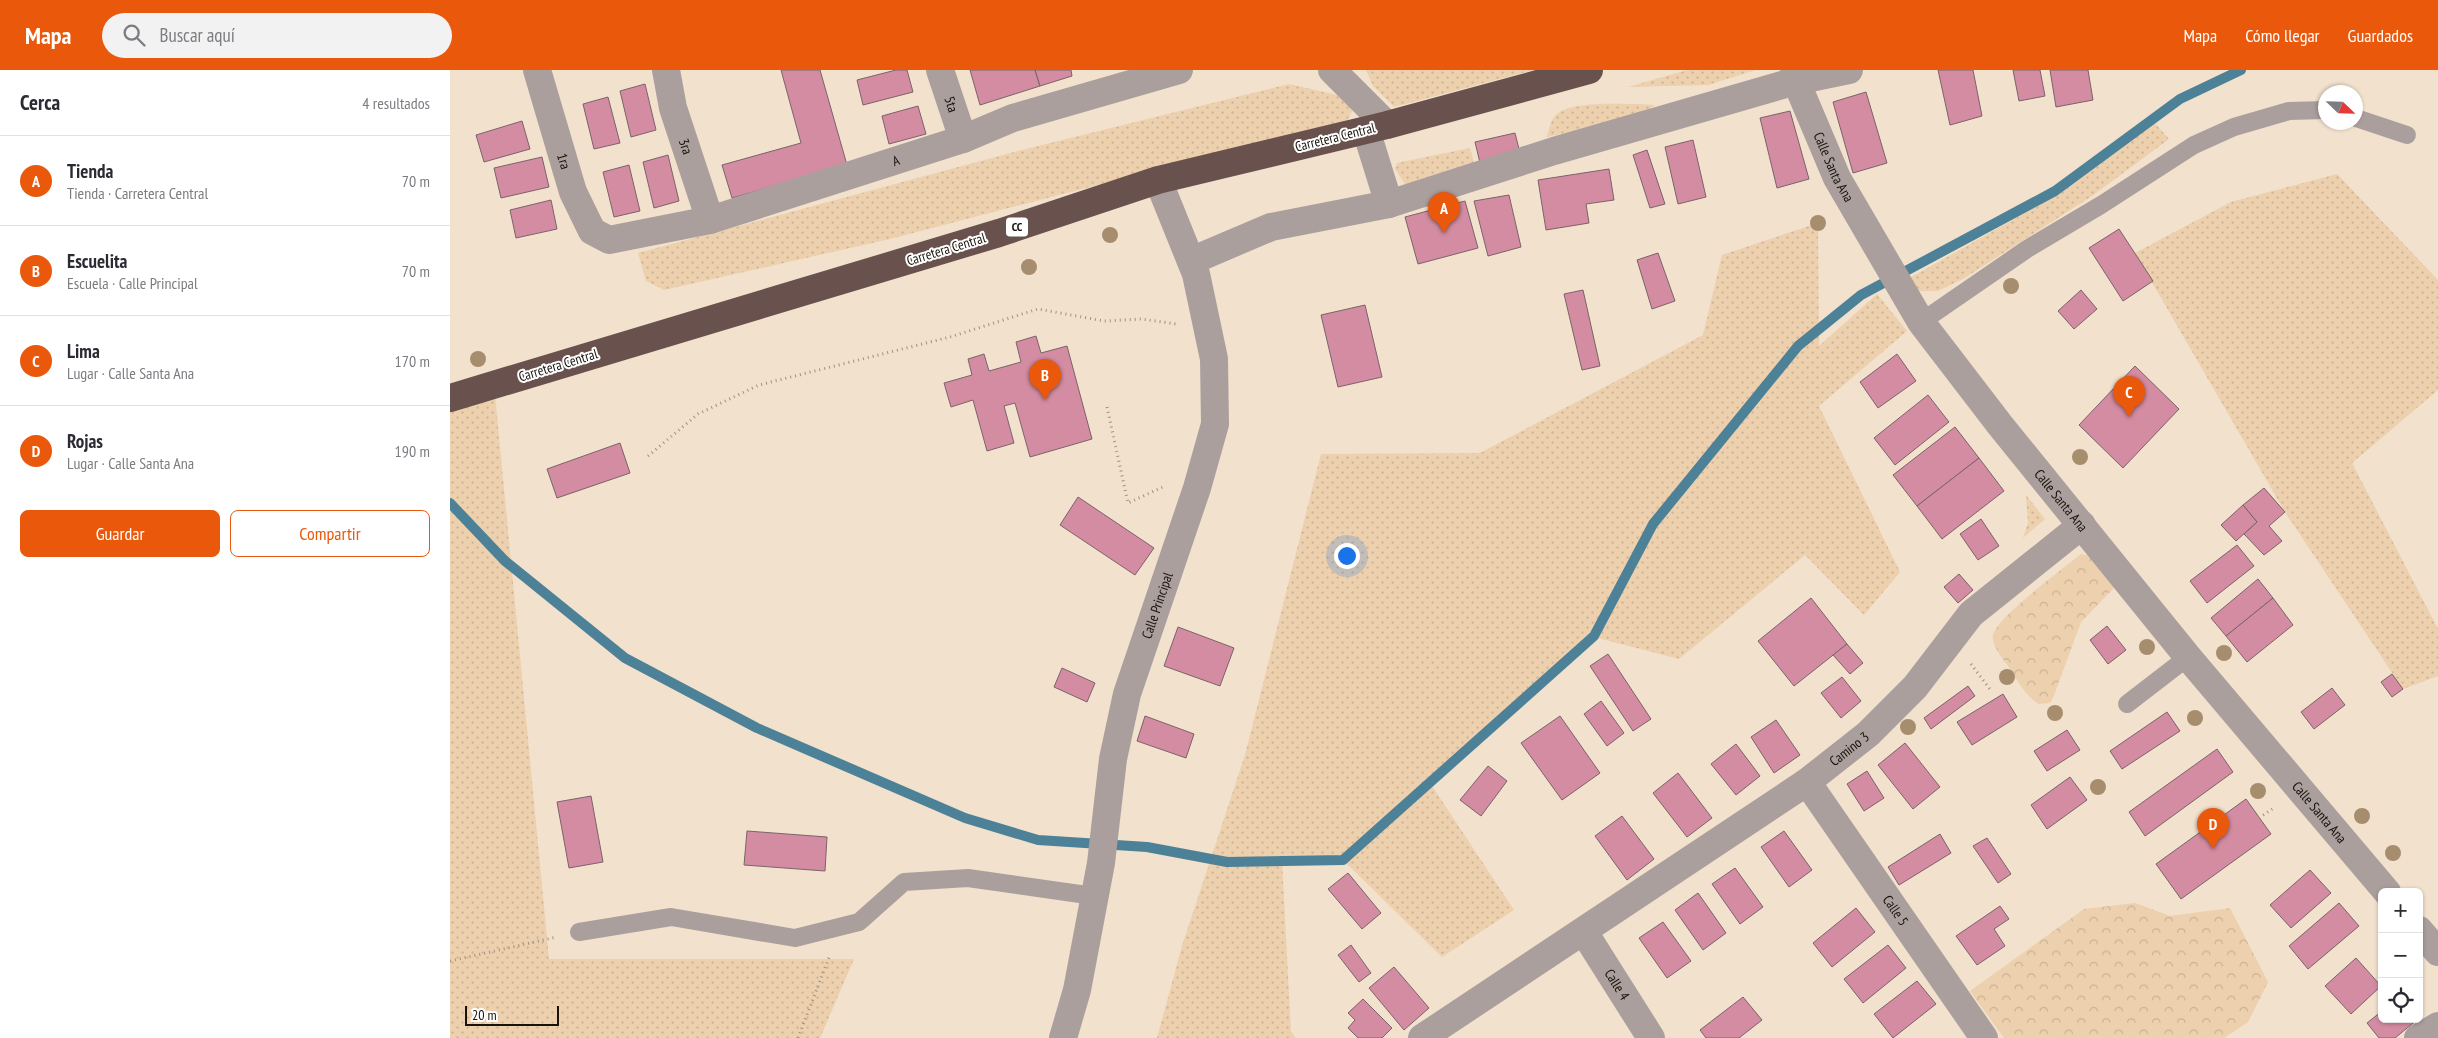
<!DOCTYPE html>
<html lang="es">
<meta charset="utf-8">
<style>
:root{--surface:#fff;--page:#f2f2f3;--text:#2b2b33;--muted:#7c7c81;--line:#e1e1e2;--accent:#ea580c}
body{margin:0;font-family:"PT Sans Narrow",sans-serif;background:var(--page);color:var(--text)}
.controls{position:absolute;right:15px;bottom:15px;display:grid;overflow:hidden;border-radius:8px;box-shadow:0 1px 4px #0004}
.controls button{width:45px;height:45px;display:grid;place-items:center;padding:0;border:0;border-bottom:1px solid var(--line);background:var(--surface);color:var(--text);font:25px sans-serif}
.compass{position:absolute;left:1868px;top:15px;width:45px;height:45px;border-radius:50%;background:var(--surface);box-shadow:0 1px 4px #0004;rotate:113deg}
.scale{position:absolute;left:15px;bottom:12px;width:94px;box-sizing:border-box;padding-left:5px;border:2px solid #19130c;border-top:0;font-size:14px;line-height:18px;white-space:nowrap;color:#19130c;-webkit-text-stroke:4px #fff;paint-order:stroke}
.you{position:absolute;left:896px;top:485px;width:18px;height:18px;margin:-12px;border:4px solid #fff;border-radius:50%;background:#1a73e8;box-shadow:0 0 0 8px #1a73e833}
.badge{display:grid;place-items:center;width:32px;height:32px;border-radius:50%;background:var(--accent);color:#fff;font-size:16px;font-weight:700}
.pin{position:absolute;translate:-50% -41px;filter:drop-shadow(0 1px 2px #0008)}
.pin::after{content:'';position:absolute;top:26px;width:18px;height:15px;background:inherit;clip-path:polygon(0 0,100% 0,50% 100%)}
.list{margin:0;padding:0;list-style:none}
h2{display:flex;justify-content:space-between;align-items:center;height:65px;margin:0;padding:0 20px;font-size:21px}
h2 small{font-size:16px;font-weight:400;color:var(--muted)}
.list li{display:grid;grid-template-columns:32px 1fr auto;gap:15px;align-items:center;box-sizing:border-box;height:90px;padding:0 20px;border-top:1px solid var(--line)}
.list b{display:block;font-size:19px;white-space:nowrap}
.list p{margin:0;font-size:16px;white-space:nowrap;color:var(--muted)}
.list em{font-size:16px;font-style:normal;color:var(--muted)}
.actions{display:flex;gap:10px;padding:15px 20px}
.actions a{flex:1;padding:11px 0;border:1px solid var(--accent);border-radius:8px;text-align:center;font-size:18px;color:var(--accent)}
.actions .main{background:var(--accent);color:#fff}
.icon{flex:none;width:28px;height:28px;fill:none;stroke:currentColor;stroke-width:2;stroke-linecap:round;stroke-linejoin:round}
.map{position:relative;flex:none;width:1988px;height:968px;overflow:hidden}
header{display:flex;align-items:center;gap:30px;box-sizing:border-box;height:70px;padding:0 25px;background:var(--accent);color:#fff}
header strong{font-size:24px}
nav{display:flex;gap:28px;margin-inline-start:auto;font-size:18px}
.search{width:350px;height:45px;background:var(--page);display:flex;align-items:center;gap:12px;box-sizing:border-box;padding:0 18px;border-radius:28px;color:var(--muted);font-size:19px}
main{display:flex}
aside{flex:1;background:var(--surface)}
.map>svg:first-child{display:block}
.grass{fill:url(#grass-dots)}
.forest{fill:url(#forest-crowns)}
.lines{fill:none;stroke-linecap:round;stroke-linejoin:round}
.stream{stroke:#4d8197;stroke-width:10}
.building{fill:#d38ca1;stroke:#7b636a}
.path{stroke:#9e9283;stroke-width:3;stroke-dasharray:1 4;stroke-linecap:butt}
.lane{stroke:#ab9f9d;stroke-width:18}
.street{stroke:#ab9f9d;stroke-width:28}
.highway{stroke:#69524e;stroke-width:28}
.tree{fill:#a68d6d}
.labels{text-anchor:middle;stroke-width:4;stroke-linejoin:round;paint-order:stroke}
.shield{fill:#fff;stroke:#5e5a55;stroke-width:1}
.shield-label{font-size:12px;font-weight:bold;fill:#19130c}
.street-label{font-size:14px;fill:#19130c;stroke:#fff}
</style>
<header>
<strong>Mapa</strong>
<div class="search"><svg class="icon" aria-label="search" viewBox="0 0 24 24"><circle cx="10" cy="10" r="6"/><path d="M15 15l6 6"/></svg>Buscar aquí</div>
<nav><a>Mapa</a><a>Cómo llegar</a><a>Guardados</a></nav>
</header>
<main>
<aside>
<h2>Cerca<small>4 resultados</small></h2>
<ul class="list">
<li><span class="badge">A</span><div><b>Tienda</b><p>Tienda · Carretera Central</p></div><em>70 m</em></li>
<li><span class="badge">B</span><div><b>Escuelita</b><p>Escuela · Calle Principal</p></div><em>70 m</em></li>
<li><span class="badge">C</span><div><b>Lima</b><p>Lugar · Calle Santa Ana</p></div><em>170 m</em></li>
<li><span class="badge">D</span><div><b>Rojas</b><p>Lugar · Calle Santa Ana</p></div><em>190 m</em></li>
</ul>
<div class="actions"><a class="main">Guardar</a><a>Compartir</a></div>
</aside>
<div class="map">
<svg width="1988" height="968" viewBox="0 0 1988 968">
<defs>
<pattern id="grass-dots" width="8" height="8" patternUnits="userSpaceOnUse" patternTransform="scale(1.25)"><rect width="8" height="8" fill="#edd0ad"/><path d="M2 2h.1M6 6h.1" fill="none" stroke="#cbb294" stroke-width="1.8" stroke-linecap="round"/></pattern>
<pattern id="forest-crowns" width="20" height="18" patternUnits="userSpaceOnUse" patternTransform="scale(1.25)"><rect width="20" height="18" fill="#edd0ad"/><path d="M2 6a3 3 0 1 1 6 0M12 15a3 3 0 1 1 6 0" fill="none" stroke="#cbb294"/></pattern>
</defs>
<rect width="100%" height="100%" fill="#f1e1cd"/>
<!-- grass -->
<g class="grass">
<path d="M916 0H1084L944 37 923 16Z"/>
<path d="M1237 0H1306L1258 15 1178 17Z"/>
<path d="M839 14 891 26 903 39 896 53 858 60 440 169 214 220 196 211 188 183 568 81Z"/>
<path d="M1187 34 1205 35 1190 47 1097 67C1099 59 1100 51 1106 45 1119 31 1167 34 1187 34Z"/>
<path d="M1704 52 1719 69 1642 126 1513 209 1488 221H1466L1458 209 1607 125Z"/>
<path d="M1020 78 1026 100 959 120 945 99 947 93Z"/>
<path d="M1887 104 1988 210V320L1902 393 1988 559V606L1953 619 1835 442 1685 183 1781 132Z"/>
<path d="M1368 153 1369 276 1427 224 1457 261 1369 336 1450 502 1414 545 1355 485 1229 589 1144 567 980 713 1064 840 992 887 893 790 832 791 841 962 846 968H707L732 876 795 685 871 384 1030 383 1253 265 1272 185Z"/>
<path d="M44 314 99 889H404L370 968H0V326Z"/>
<path d="M1576 425 1595 449 1573 468 1578 453Z"/>
</g>
<!-- forest -->
<g class="forest">
<path d="M1631 484 1640 486 1664 511 1663 519 1631 552 1603 628 1600 633 1589 634C1577 628 1567 610 1560 599 1554 590 1541 576 1543 565 1547 547 1614 498 1631 484Z"/>
<path d="M1685 833 1720 846 1780 838 1818 912 1798 952 1774 968H1554L1520 921 1634 839Z"/>
</g>
<g class="lines">
<!-- stream -->
<path class="stream" d="M0 433 55 491 175 588 307 658 515 748 588 770 697 777 777 792 893 790 1144 566 1203 454 1348 276 1411 225 1605 121 1730 29 1791 0"/>
</g>
<!-- building -->
<g class="building">
<path d="M331 0H370L397 95 282 128 272 95 351 73Z"/>
<path d="M446 0H457L463 22 413 35 407 10Z"/>
<path d="M520 0H585L590 16 530 35Z"/>
<path d="M585 0H621L622 6 590 16Z"/>
<path d="M1488 0H1523L1532 46 1500 55Z"/>
<path d="M1563 0H1590L1595 26 1569 31Z"/>
<path d="M1600 0H1638L1643 30 1606 37Z"/>
<path d="M195 14 206 60 181 67 170 21Z"/>
<path d="M1416 22 1437 93 1403 103 1383 32Z"/>
<path d="M158 27 170 73 144 79 133 34Z"/>
<path d="M468 36 476 64 439 74 432 46Z"/>
<path d="M1340 41 1359 109 1327 118 1310 48Z"/>
<path d="M72 51 80 79 34 92 26 65Z"/>
<path d="M1065 63 1071 87 1031 97 1025 72Z"/>
<path d="M1243 70 1256 127 1228 134 1215 77Z"/>
<path d="M1197 80 1215 134 1200 138 1183 85Z"/>
<path d="M218 85 229 131 204 138 193 92Z"/>
<path d="M92 87 99 117 51 128 44 98Z"/>
<path d="M179 95 190 141 164 147 153 102Z"/>
<path d="M1159 99 1164 130 1136 134 1139 153 1096 160 1088 110Z"/>
<path d="M1059 125 1071 177 1038 186 1024 131Z"/>
<path d="M101 130 107 159 66 168 60 140Z"/>
<path d="M1015 131 1028 178 968 194 955 147Z"/>
<path d="M1669 159 1703 211 1673 231 1639 178Z"/>
<path d="M1208 183 1225 231 1202 239 1187 190Z"/>
<path d="M1133 220 1150 296 1132 300 1114 224Z"/>
<path d="M1631 220 1647 239 1624 259 1608 241Z"/>
<path d="M915 235 932 307 888 317 871 245Z"/>
<path d="M586 266 591 283 617 276 642 369 580 387 565 333 554 336 564 373 537 381 523 330 501 337 494 313 522 305 518 289 534 284 539 301 571 292 566 272Z"/>
<path d="M1447 284 1466 311 1428 338 1410 312Z"/>
<path d="M1685 296 1729 339 1673 398 1629 355Z"/>
<path d="M1478 325 1499 352 1445 395 1424 368Z"/>
<path d="M1505 357 1529 388 1467 436 1443 405Z"/>
<path d="M170 373 180 403 107 428 97 399Z"/>
<path d="M1529 388 1554 421 1492 469 1467 436Z"/>
<path d="M1814 418 1835 442 1819 456 1832 471 1814 485 1794 464 1807 452 1793 435Z"/>
<path d="M628 427 704 478 685 505 610 455Z"/>
<path d="M1793 435 1807 452 1786 471 1771 455Z"/>
<path d="M1531 449 1549 476 1528 490 1510 464Z"/>
<path d="M1787 475 1804 496 1757 533 1740 511Z"/>
<path d="M1509 504 1523 520 1508 533 1494 517Z"/>
<path d="M1808 509 1823 528 1776 566 1761 548Z"/>
<path d="M1361 528 1397 574 1344 616 1308 571Z"/>
<path d="M1823 528 1843 555 1797 592 1776 566Z"/>
<path d="M1657 556 1676 580 1658 594 1640 570Z"/>
<path d="M728 557 784 578 770 616 714 596Z"/>
<path d="M1397 574 1413 593 1400 604 1383 585Z"/>
<path d="M1158 584 1201 649 1183 661 1140 596Z"/>
<path d="M612 598 645 613 637 632 604 617Z"/>
<path d="M1942 604 1953 619 1942 627 1931 612Z"/>
<path d="M1392 607 1411 631 1391 648 1371 623Z"/>
<path d="M1518 616 1525 626 1481 659 1474 648Z"/>
<path d="M1882 618 1895 635 1864 659 1851 642Z"/>
<path d="M1553 624 1567 647 1522 675 1507 652Z"/>
<path d="M1151 631 1174 663 1157 676 1134 644Z"/>
<path d="M1717 642 1730 661 1672 699 1660 681Z"/>
<path d="M695 646 744 664 736 688 687 671Z"/>
<path d="M1110 646 1150 703 1112 730 1071 673Z"/>
<path d="M1326 650 1350 685 1324 703 1301 667Z"/>
<path d="M1617 660 1630 680 1597 701 1584 681Z"/>
<path d="M1455 673 1490 717 1463 739 1428 695Z"/>
<path d="M1286 674 1310 706 1286 725 1261 694Z"/>
<path d="M1767 679 1783 702 1695 766 1679 742Z"/>
<path d="M1038 696 1057 711 1031 746 1010 730Z"/>
<path d="M1417 701 1434 728 1414 741 1397 714Z"/>
<path d="M1228 703 1262 748 1237 767 1203 723Z"/>
<path d="M1620 707 1637 730 1597 759 1581 735Z"/>
<path d="M141 726 153 792 119 798 107 732Z"/>
<path d="M1796 729 1821 764 1731 829 1706 794Z"/>
<path d="M1172 746 1204 789 1177 810 1145 766Z"/>
<path d="M297 761 377 767 375 801 294 795Z"/>
<path d="M1334 761 1362 800 1339 817 1311 777Z"/>
<path d="M1490 764 1501 783 1449 815 1438 797Z"/>
<path d="M1537 768 1561 804 1548 813 1523 776Z"/>
<path d="M1285 798 1313 837 1290 854 1262 814Z"/>
<path d="M1860 800 1881 823 1841 858 1820 835Z"/>
<path d="M898 803 931 843 912 859 878 819Z"/>
<path d="M1248 823 1276 863 1253 880 1225 840Z"/>
<path d="M1889 833 1909 856 1858 899 1839 876Z"/>
<path d="M1550 836 1559 849 1544 859 1555 876 1527 895 1506 866Z"/>
<path d="M1406 838 1425 862 1382 897 1363 873Z"/>
<path d="M1213 852 1241 891 1217 908 1189 868Z"/>
<path d="M901 875 921 903 909 912 888 885Z"/>
<path d="M1438 875 1456 898 1413 933 1394 909Z"/>
<path d="M1906 888 1931 916 1901 944 1875 916Z"/>
<path d="M944 897 979 938 954 960 919 918Z"/>
<path d="M1467 911 1486 934 1443 968 1424 944Z"/>
<path d="M1293 927 1312 950 1289 968H1256L1250 960Z"/>
<path d="M913 929 942 958 932 968H908L898 958 905 950 898 943Z"/>
<path d="M1932 941V949H1968L1945 968H1929L1917 953Z"/>
</g>
<g class="lines">
<!-- path -->
<g class="path">
<path d="M657 337 678 433 715 416"/>
<path d="M198 386 248 344 309 315 500 267 588 239 654 251 692 249 726 254"/>
<path d="M1521 594 1542 622"/>
<path d="M1809 748 1825 737"/>
<path d="M0 891 107 867"/>
<path d="M348 968 380 885"/>
</g>
<!-- lane -->
<g class="lane">
<path d="M1906 48 1957 65"/>
<path d="M1471 252 1577 179 1651 135 1744 75 1784 57 1839 41 1876 40"/>
<path d="M1677 634 1738 587"/>
<path d="M129 862 221 847 345 868 409 852 454 812 518 808 644 826"/>
</g>
<!-- street -->
<g class="street">
<path id="s1" d="M87 0 123 122 142 161 159 170 260 150 513 69 563 48 729 0"/>
<path id="s2" d="M216 0 223 38 260 150"/>
<path id="s3" d="M490 0 513 69"/>
<path d="M882 0 937 55"/>
<path id="s4" d="M1344 0 1346 11 1387 108 1471 252 1550 355 1738 587 1937 822"/>
<path d="M916 60 939 134"/>
<path d="M741 191 821 157 939 134 1104 81 1346 11 1399 0"/>
<path id="s5" d="M1357 712 1534 968"/>
<path d="M1969 860 1988 882"/>
<path id="s6" d="M1134 862 1201 968"/>
<path id="s7" d="M613 968 627 920 651 793 663 689 677 624 747 418 765 354 764 289 746 204 708 110"/>
<path id="s8" d="M972 968 1357 712 1418 664 1465 617 1521 544 1632 455"/>
<path d="M1968 968 1988 956"/>
</g>
<!-- highway -->
<path class="highway" d="M0 328 549 163 708 110 937 55 1139 0"/>
</g>
<!-- trees -->
<g class="tree">
<circle cx="1368" cy="153" r="8"/>
<circle cx="660" cy="165" r="8"/>
<circle cx="579" cy="197" r="8"/>
<circle cx="1561" cy="216" r="8"/>
<circle cx="28" cy="289" r="8"/>
<circle cx="1630" cy="387" r="8"/>
<circle cx="1697" cy="577" r="8"/>
<circle cx="1774" cy="583" r="8"/>
<circle cx="1557" cy="607" r="8"/>
<circle cx="1605" cy="643" r="8"/>
<circle cx="1745" cy="648" r="8"/>
<circle cx="1458" cy="657" r="8"/>
<circle cx="1648" cy="717" r="8"/>
<circle cx="1808" cy="721" r="8"/>
<circle cx="1912" cy="746" r="8"/>
<circle cx="1943" cy="783" r="8"/>
</g>
<g class="labels">
<!-- shield labels -->
<rect class="shield" x="556" y="147.5" width="22" height="19" rx="4"/>
<g class="shield-label">
<text x="567" y="161">CC</text>
</g>
<!-- street labels -->
<g class="street-label">
<text dy="5" stroke="none"><textPath href="#s3" startOffset="36">5ta</textPath></text>
<text transform="translate(885 67) rotate(-14)" y="5">Carretera Central</text>
<text dy="5" stroke="none"><textPath href="#s2" startOffset="79">3ra</textPath></text>
<text dy="5" stroke="none"><textPath href="#s1" startOffset="488">A</textPath></text>
<text dy="5" stroke="none"><textPath href="#s1" startOffset="95">1ra</textPath></text>
<text dy="5" stroke="none"><textPath href="#s4" startOffset="105">Calle Santa Ana</textPath></text>
<text transform="translate(496 179) rotate(-17)" y="5">Carretera Central</text>
<text transform="translate(108 295) rotate(-17)" y="5">Carretera Central</text>
<text dy="5" stroke="none"><textPath href="#s4" startOffset="510">Calle Santa Ana</textPath></text>
<text dy="5" stroke="none"><textPath href="#s7" startOffset="444">Calle Principal</textPath></text>
<text dy="5" stroke="none"><textPath href="#s8" startOffset="516">Camino 3</textPath></text>
<text dy="5" stroke="none"><textPath href="#s4" startOffset="915">Calle Santa Ana</textPath></text>
<text dy="5" stroke="none"><textPath href="#s5" startOffset="156">Calle 5</textPath></text>
<text dy="5" stroke="none"><textPath href="#s6" startOffset="62">Calle 4</textPath></text>
</g>
</g>
</svg>
<div class="controls">
<button>+</button>
<button>−</button>
<button><svg class="icon" aria-label="locate" viewBox="0 0 24 24"><circle cx="12" cy="12" r="6"/><path d="M12 2v4M12 18v4M2 12h4M18 12h4"/></svg></button>
</div>
<svg class="compass" viewBox="-18 -18 36 36"><path d="M0-13l5 13h-10z" fill="#e53935"/><path d="M0 13l5-13h-10z" fill="#7c7c81"/></svg>
<div class="scale">20 m</div>
<div class="you"></div>
<div class="pin badge" style="left:994px;top:163px">A</div>
<div class="pin badge" style="left:595px;top:330px">B</div>
<div class="pin badge" style="left:1679px;top:347px">C</div>
<div class="pin badge" style="left:1763px;top:779px">D</div>
</div>
</main>
